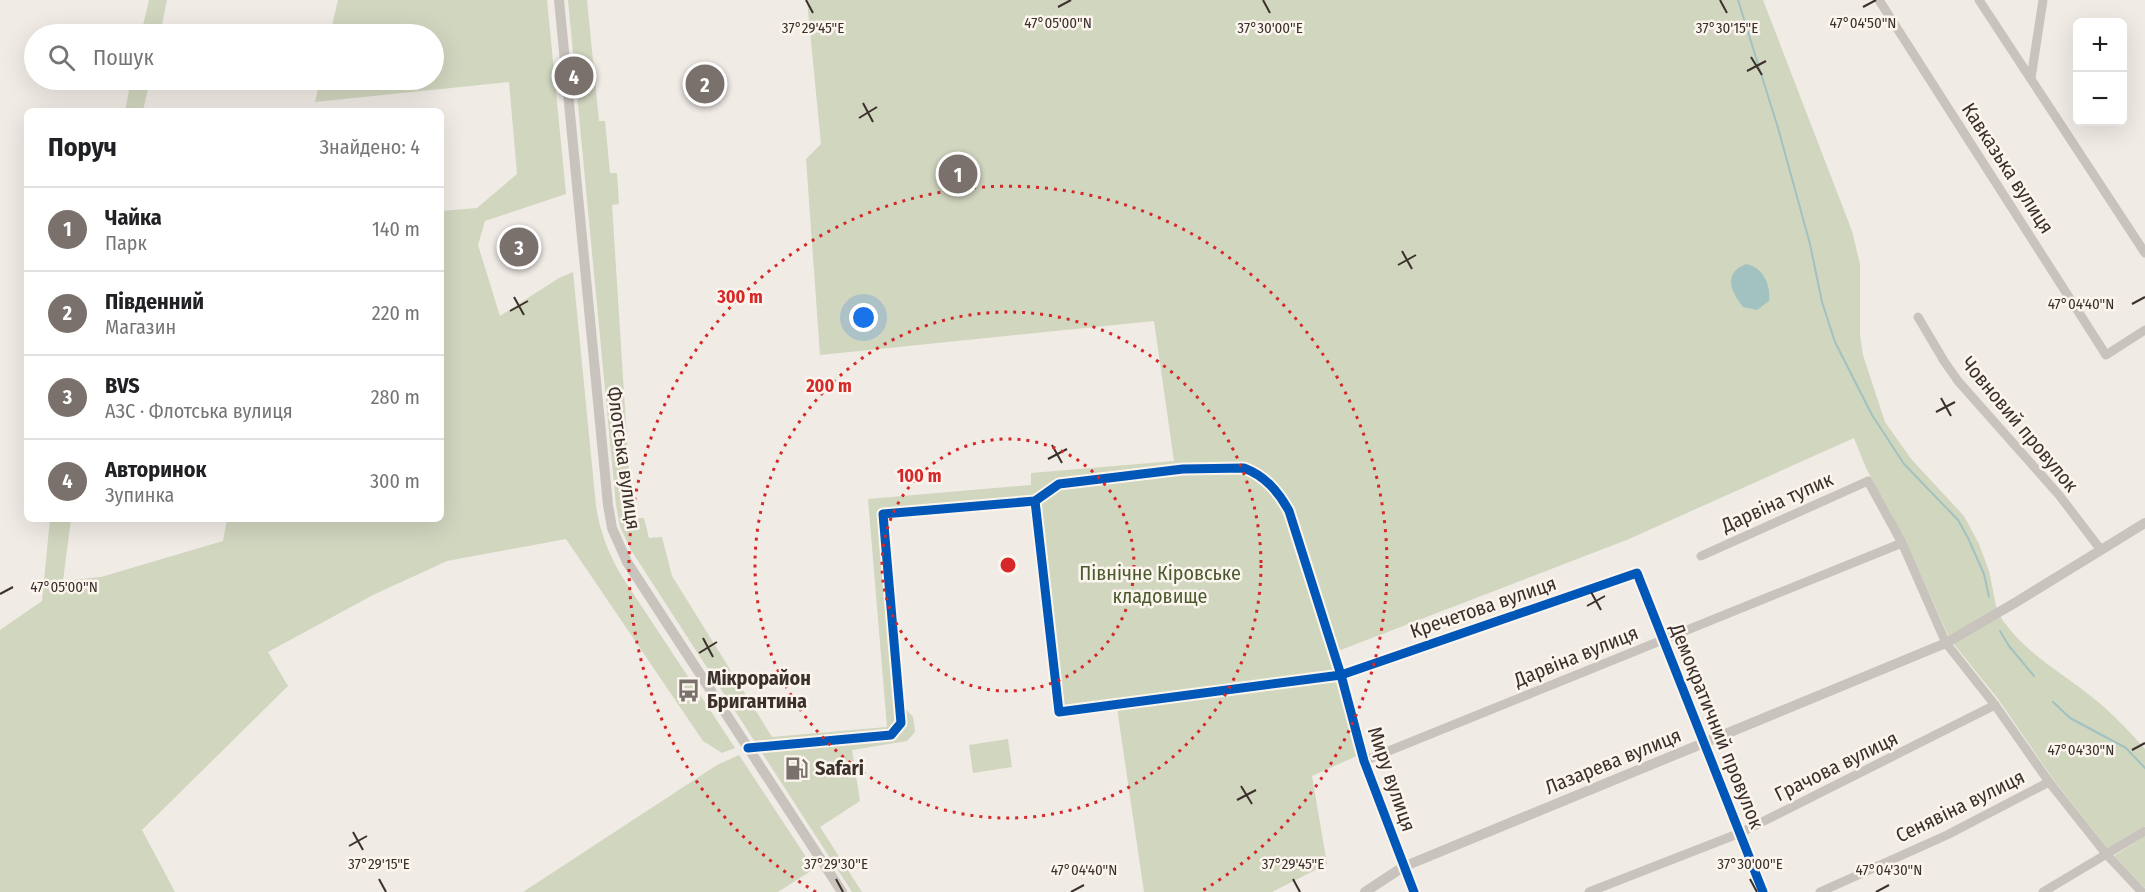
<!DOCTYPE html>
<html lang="uk">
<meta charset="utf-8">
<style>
:root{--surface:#fff;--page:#f2f2f2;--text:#202124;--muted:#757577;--line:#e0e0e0;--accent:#7a716c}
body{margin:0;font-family:"Fira Sans Condensed",sans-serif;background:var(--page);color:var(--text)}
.controls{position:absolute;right:18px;top:18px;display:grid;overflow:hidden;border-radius:9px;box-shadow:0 6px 24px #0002}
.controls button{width:54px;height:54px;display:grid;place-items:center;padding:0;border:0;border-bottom:2px solid var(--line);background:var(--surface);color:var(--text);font:30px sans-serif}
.you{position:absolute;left:864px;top:318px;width:21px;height:21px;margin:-15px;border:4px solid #fff;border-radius:50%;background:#1a73e8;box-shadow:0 0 0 9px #1a73e833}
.badge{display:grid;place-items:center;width:39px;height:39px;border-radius:50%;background:var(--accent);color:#fff;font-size:20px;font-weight:700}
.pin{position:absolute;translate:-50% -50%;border:3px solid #fff;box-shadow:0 2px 6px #0006}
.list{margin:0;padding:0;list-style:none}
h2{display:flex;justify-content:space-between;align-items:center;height:78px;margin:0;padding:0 24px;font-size:26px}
h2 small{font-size:20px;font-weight:400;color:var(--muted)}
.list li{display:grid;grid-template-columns:39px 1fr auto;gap:18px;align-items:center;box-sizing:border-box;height:84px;padding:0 24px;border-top:2px solid var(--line)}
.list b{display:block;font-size:22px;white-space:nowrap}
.list p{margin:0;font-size:20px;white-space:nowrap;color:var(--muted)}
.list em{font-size:20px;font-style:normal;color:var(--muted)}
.icon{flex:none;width:33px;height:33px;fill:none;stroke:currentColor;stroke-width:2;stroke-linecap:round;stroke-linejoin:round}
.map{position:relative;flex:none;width:2145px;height:892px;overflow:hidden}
.search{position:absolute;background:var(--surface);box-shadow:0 6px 24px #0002;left:24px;top:24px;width:420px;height:66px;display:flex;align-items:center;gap:15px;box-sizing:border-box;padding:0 21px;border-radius:33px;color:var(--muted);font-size:22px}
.panel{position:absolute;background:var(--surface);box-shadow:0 6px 24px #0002;left:24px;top:108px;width:420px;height:414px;border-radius:9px}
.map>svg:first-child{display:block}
.green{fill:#d1d6bf}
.water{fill:#a1c2c1}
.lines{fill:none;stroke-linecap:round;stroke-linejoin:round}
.stream{stroke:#a1c2c1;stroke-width:2}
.minor{stroke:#c9c3be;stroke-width:9}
.tertiary{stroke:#c9c3be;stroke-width:10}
.cycleway-casing{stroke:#fbf5ee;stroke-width:13}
.cycleway{stroke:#0057b8;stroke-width:9}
.ticks{fill:none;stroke:#3b302b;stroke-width:2}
.ring{fill:none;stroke:#d62828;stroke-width:3;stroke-dasharray:3 6}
.labels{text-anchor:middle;stroke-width:5;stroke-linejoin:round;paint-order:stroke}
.street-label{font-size:20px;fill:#3b302b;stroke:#fbf5ee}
.park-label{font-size:20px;fill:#4a5a2e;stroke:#fbf5ee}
.poi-label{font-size:20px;font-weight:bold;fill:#3b302b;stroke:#fbf5ee;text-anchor:start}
.ticks-label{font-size:15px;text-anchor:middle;fill:#3b302b;stroke:#fbf5ee;stroke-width:5;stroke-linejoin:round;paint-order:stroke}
.centre{fill:#d62828;stroke:#fbf5ee;stroke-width:3}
.ring-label{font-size:18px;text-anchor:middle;font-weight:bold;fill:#d62828;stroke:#fbf5ee;stroke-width:5;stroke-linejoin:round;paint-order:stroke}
</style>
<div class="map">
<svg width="2145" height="892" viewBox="0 0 2145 892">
<rect width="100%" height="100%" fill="#f0ebe5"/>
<!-- green -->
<g class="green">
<path d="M149 0H167L160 34H141Z"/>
<path d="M338 0H547L566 194 485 221 478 245 500 316 559 278 573 272 596 506C600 532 608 552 621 575L735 748 722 753 703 741 566 539 447 561 373 595 268 652 288 686 142 830 175 892H0V630L42 601 50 519H71L63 581 101 577 223 541 227 519H441V211L477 208 517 174 509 82 315 102 320 80H434V34H330Z"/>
<path d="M568 0H587L599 121H605L610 173H617L619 204 612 205 632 518H644L649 538 662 537 672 576 772 737 887 727 868 499 1031 485V473L1174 461 1154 321 820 355 806 159 821 144 807 0H1763L1852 231 1860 264V335L1863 355 1885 422 1912 460 1964 516 1979 544 1989 571 1997 610 1949 637 1906 542 1866 468 1854 438 1629 539 1338 651 1292 509 1276 485 1245 464H1209L1058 478 1029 498 888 518 904 707 913 717 915 732 907 741 852 750 860 801 820 827 862 892H852L631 550 620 527 616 505Z"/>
<path d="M131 80H150L143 111H125Z"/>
<path d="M1235 470C1262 477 1272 490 1286 512L1337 672 1064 706 1041 503 1063 487 1183 472Z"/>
<path d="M2000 616C2023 652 2060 671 2092 697 2112 713 2129 731 2145 749V826L2108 849 2053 779 1998 699 1953 643Z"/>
<path d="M1339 678 1359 755 1312 776 1327 864 1272 892H1144L1117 708Z"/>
<path d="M1008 739 1012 767 973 773 969 745Z"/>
<path d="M739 755 814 869 778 892H523L717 765Z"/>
<path d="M2145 836V888L2114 856Z"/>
</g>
<!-- water -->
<path class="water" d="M1746 264C1763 267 1771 285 1769 301L1757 310 1743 307C1731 291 1722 274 1746 264Z"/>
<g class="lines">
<!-- stream -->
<g class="stream">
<path d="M1738 0 1778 128 1810 244 1822 302 1835 342 1872 415 1904 464 1958 520 1968 538 1984 574 1989 597"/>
<path d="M2000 631 2009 646 2034 676"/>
<path d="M2053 702 2070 718 2126 748 2145 768"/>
</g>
<!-- minor -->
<g class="minor">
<path d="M1879 0 2106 355 2145 330"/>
<path d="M1979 0 2145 253"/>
<path d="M2031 78 2043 0"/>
<path d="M1918 317 1944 361 1958 381 2059 495 2101 550"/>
<path d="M1035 501 1059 712 1341 675 1637 573 1763 892"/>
<path d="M1701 556 1868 481 1902 543 1946 643 1995 705 2049 782 2107 855 2142 892"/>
<path d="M748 748 891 735 901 723 883 514 1035 501 1059 484 1183 469 1244 468C1265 476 1278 491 1289 511L1341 675 1364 761 1414 892"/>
<path d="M1364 761 1902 543"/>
<path d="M1589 892 1740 833 1995 705"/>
<path d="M1820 892 1947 835 2049 782"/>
<path d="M2043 892 2145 831"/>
</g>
<!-- tertiary -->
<g class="tertiary">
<path d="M559 0 608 505 612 528 627 562 842 892"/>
<path d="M1365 892 1403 867 1946 643 2018 601 2145 523"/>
</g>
<defs>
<g id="cycleway">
<path d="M1035 501 1059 712 1341 675 1637 573 1763 892"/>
<path d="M748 748 891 735 901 723 883 514 1035 501 1059 484 1183 469 1244 468C1265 476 1278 491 1289 511L1341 675 1364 761 1414 892"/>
</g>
</defs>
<!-- cycleway casing -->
<use href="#cycleway" class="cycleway-casing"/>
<!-- cycleway -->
<use href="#cycleway" class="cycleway"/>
</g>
<!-- ticks -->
<path class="ticks" d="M806 0 813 13M1263 0 1270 13M1720 0 1727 13M1058 7 1071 0M1863 7 1876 0M1751 57 1762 75M1747 71 1766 61M863 103 873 122M859 118 877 107M1402 251 1412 269M1398 265 1416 255M514 297 524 315M2132 304 2145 297M510 311 528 301M1941 398 1951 416M1936 412 1955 402M1052 445 1062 463M1048 459 1067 449M1591 592 1601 610M0 594 13 587M1587 606 1605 596M703 638 713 657M699 653 717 642M2132 750 2145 743M1241 786 1252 804M1237 800 1256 790M353 832 363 850M349 846 367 836M379 879 386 892M836 879 843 892M1293 879 1300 892M1750 879 1757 892M1071 892 1084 885M1876 892 1889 885"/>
<!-- distance rings -->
<g class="ring">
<circle cx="1008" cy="565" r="126"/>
<circle cx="1008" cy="565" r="253"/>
<path d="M816 892A379 379 0 1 1 1200 892"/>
</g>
<!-- icons -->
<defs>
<symbol id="bus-bare" viewBox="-9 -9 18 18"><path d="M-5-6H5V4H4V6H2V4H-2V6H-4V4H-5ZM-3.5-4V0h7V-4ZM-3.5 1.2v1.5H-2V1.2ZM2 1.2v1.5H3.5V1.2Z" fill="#7a716c" stroke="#fbf5ee" stroke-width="2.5" paint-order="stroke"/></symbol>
<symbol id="fuel-bare" viewBox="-9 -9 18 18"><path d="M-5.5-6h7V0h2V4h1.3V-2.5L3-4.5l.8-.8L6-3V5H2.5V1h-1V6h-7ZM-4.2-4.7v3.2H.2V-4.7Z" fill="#7a716c" stroke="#fbf5ee" stroke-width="2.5" paint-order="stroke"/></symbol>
</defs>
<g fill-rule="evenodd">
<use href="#bus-bare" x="672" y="674" width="33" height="33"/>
<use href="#fuel-bare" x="780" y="752" width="33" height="33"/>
</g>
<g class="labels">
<!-- street labels -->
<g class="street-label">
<text transform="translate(2008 168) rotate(57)" y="7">Кавказька вулиця</text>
<text transform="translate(2020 424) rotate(50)" y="7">Човновий провулок</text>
<text transform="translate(624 458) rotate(82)" y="7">Флотська вулиця</text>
<text transform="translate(1777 502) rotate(-24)" y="7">Дарвіна тупик</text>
<text transform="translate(1483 607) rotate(-19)" y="7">Кречетова вулиця</text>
<text transform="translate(1576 656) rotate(-22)" y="7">Дарвіна вулиця</text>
<text transform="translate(1717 726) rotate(68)" y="7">Демократичний провулок</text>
<text transform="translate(1613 761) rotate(-22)" y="7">Лазарева вулиця</text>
<text transform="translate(1836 766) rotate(-26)" y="7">Грачова вулиця</text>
<text transform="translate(1392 779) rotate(71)" y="7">Миру вулиця</text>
<text transform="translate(1960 806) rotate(-26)" y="7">Сенявіна вулиця</text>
</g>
<!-- park labels -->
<g class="park-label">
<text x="1160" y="580">Північне Кіровське<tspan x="1160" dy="23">кладовище</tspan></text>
</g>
<!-- poi labels -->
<g class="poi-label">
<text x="707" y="685">Мікрорайон<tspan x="707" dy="23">Бригантина</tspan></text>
<text x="815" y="775">Safari</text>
</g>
</g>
<g class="ticks-label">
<text x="1058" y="28">47°05'00"N</text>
<text x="1863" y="28">47°04'50"N</text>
<text x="813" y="33">37°29'45"E</text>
<text x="1270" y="33">37°30'00"E</text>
<text x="1727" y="33">37°30'15"E</text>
<text x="2081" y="309">47°04'40"N</text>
<text x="64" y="592">47°05'00"N</text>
<text x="2081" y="755">47°04'30"N</text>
<text x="379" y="869">37°29'15"E</text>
<text x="836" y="869">37°29'30"E</text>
<text x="1293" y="869">37°29'45"E</text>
<text x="1750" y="869">37°30'00"E</text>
<text x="1084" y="875">47°04'40"N</text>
<text x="1889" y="875">47°04'30"N</text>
</g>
<circle cx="1008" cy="565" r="9" class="centre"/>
<g class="ring-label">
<text x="740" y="303">300 m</text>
<text x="829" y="392">200 m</text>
<text x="919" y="482">100 m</text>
</g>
</svg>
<div class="controls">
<button>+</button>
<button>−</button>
</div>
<div class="you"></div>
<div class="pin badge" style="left:958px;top:174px">1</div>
<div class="pin badge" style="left:705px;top:84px">2</div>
<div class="pin badge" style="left:519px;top:247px">3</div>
<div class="pin badge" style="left:574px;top:76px">4</div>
<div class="search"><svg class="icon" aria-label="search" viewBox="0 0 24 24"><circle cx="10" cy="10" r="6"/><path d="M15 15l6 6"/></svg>Пошук</div>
<section class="panel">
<h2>Поруч<small>Знайдено: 4</small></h2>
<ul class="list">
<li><span class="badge">1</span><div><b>Чайка</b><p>Парк</p></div><em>140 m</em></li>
<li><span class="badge">2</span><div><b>Південний</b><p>Магазин</p></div><em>220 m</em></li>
<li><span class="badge">3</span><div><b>BVS</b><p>АЗС · Флотська вулиця</p></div><em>280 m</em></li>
<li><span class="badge">4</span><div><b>Авторинок</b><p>Зупинка</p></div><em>300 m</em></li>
</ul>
</section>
</div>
